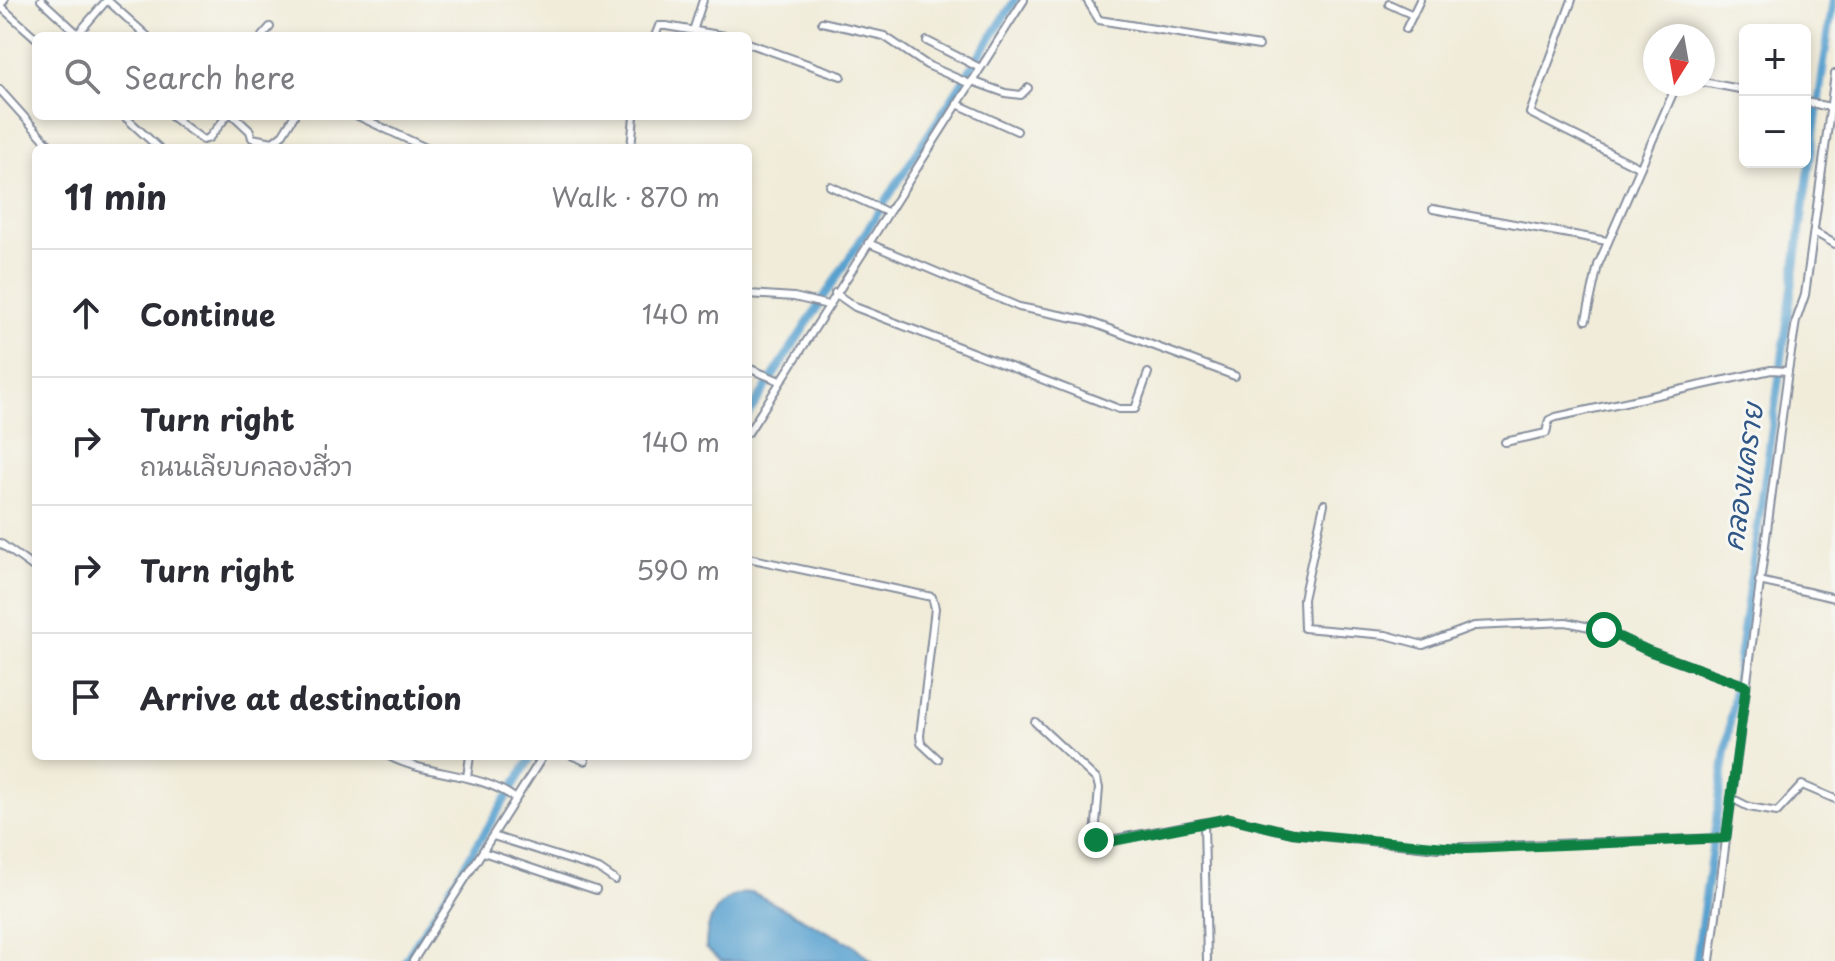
<!DOCTYPE html>
<meta charset="utf-8">
<style>
:root{--surface:#fff;--page:#f2f2f3;--text:#2b2b33;--muted:#7c7c81;--line:#e1e1e2}
body{margin:0;font-family:"Playpen Sans","Playpen Sans Thai",sans-serif;background:var(--page);color:var(--text)}
.controls{position:absolute;right:24px;top:24px;display:grid;overflow:hidden;border-radius:12px;box-shadow:0 4px 12px #0003}
.controls button{width:72px;height:72px;display:grid;place-items:center;padding:0;border:0;border-bottom:2px solid var(--line);background:var(--surface);color:var(--text);font:40px sans-serif}
.compass{position:absolute;left:1643px;top:24px;width:72px;height:72px;border-radius:50%;background:var(--surface);box-shadow:0 4px 12px #0003;rotate:191deg}
.stop{position:absolute;width:24px;height:24px;margin:-18px;border:6px solid #0b8043;border-radius:50%;background:#fff}
.stop.end{background:#0b8043;border-color:#fff;box-shadow:0 2px 8px #0008}
.list{margin:0;padding:0;list-style:none}
h2{display:flex;justify-content:space-between;align-items:center;height:104px;margin:0;padding:0 32px;font-size:34px}
h2 small{font-size:26px;font-weight:400;color:var(--muted)}
.list li{display:grid;grid-template-columns:52px 1fr auto;gap:24px;align-items:center;box-sizing:border-box;height:128px;padding:0 32px;border-top:2px solid var(--line)}
.list b{display:block;font-size:30px;white-space:nowrap}
.list p{margin:0;font-size:26px;white-space:nowrap;color:var(--muted)}
.list em{font-size:26px;font-style:normal;color:var(--muted)}
.icon{flex:none;width:44px;height:44px;fill:none;stroke:currentColor;stroke-width:2;stroke-linecap:round;stroke-linejoin:round}
.map{position:relative;flex:none;width:1835px;height:961px;overflow:hidden}
.search{position:absolute;background:var(--surface);box-shadow:0 4px 12px #0003;left:32px;top:32px;width:720px;height:88px;display:flex;align-items:center;gap:20px;box-sizing:border-box;padding:0 28px;border-radius:12px;color:var(--muted);font-size:30px}
.panel{position:absolute;background:var(--surface);box-shadow:0 4px 12px #0003;left:32px;top:144px;width:720px;height:616px;border-radius:12px}
.map>svg:first-child{display:block}
.water{fill:#58a1cf;stroke:#3a6896;stroke-width:2}
.lines{fill:none;stroke-linecap:round;stroke-linejoin:round}
.canal{stroke:#58a1cf;stroke-width:8}
.minor-casing{stroke:#868e9c;stroke-width:10}
.primary-casing{stroke:#868e9c;stroke-width:14}
.minor{stroke:#fff;stroke-width:6}
.primary{stroke:#fff;stroke-width:10}
.route{stroke:#0b8043;stroke-width:10}
.labels{text-anchor:middle;stroke-width:6;stroke-linejoin:round;paint-order:stroke}
.water-label{font-size:28px;font-style:italic;fill:#305786;stroke:#f6f6f2}
</style>
<div class="map">
<svg width="1835" height="961" viewBox="0 0 1835 961">
<rect width="100%" height="100%" fill="#f6f6f2"/>
<filter id="ink" filterUnits="userSpaceOnUse"><feTurbulence type="fractalNoise" baseFrequency=".0125" numOctaves="2"/><feDisplacementMap in="SourceGraphic" scale="16" xChannelSelector="R" yChannelSelector="G"/><feConvolveMatrix kernelMatrix="1 2 1 2 8 2 1 2 1" color-interpolation-filters="sRGB"/></filter>
<filter id="wash" filterUnits="userSpaceOnUse"><feTurbulence type="fractalNoise" baseFrequency=".006" numOctaves="4" result="noise"/><feDisplacementMap in="SourceGraphic" scale="32" xChannelSelector="R" yChannelSelector="G"/><feGaussianBlur stdDeviation="1.8" result="paint"/><feColorMatrix in="noise" values="0 0 0 0 0 0 0 0 0 0 0 0 0 0 0 0 0 1.4 0 .05"/><feComposite in="paint" operator="in"/></filter>
<g filter="url(#wash)">
<rect width="100%" height="100%" fill="#f1ecd9"/>
<!-- water -->
<path class="water" d="M752 892 853 945 872 961H721L706 948C706 916 720 895 752 892Z"/>
<g class="lines">
<!-- canal -->
<g class="canal">
<path d="M748 415 1015 0"/>
<path d="M405 961 532 756"/>
<path d="M1696 961 1833 0"/>
</g>
</g>
</g>
<g filter="url(#ink)">
<g class="lines">
<defs>
<g id="minor">
<path d="M41 0 80 36"/>
<path d="M107 0 147 36"/>
<path d="M1087 0 1099 20 1259 46"/>
<path d="M1572 0 1530 113 1640 168"/>
<path d="M1389 4 1413 15"/>
<path d="M0 6 36 38"/>
<path d="M822 22 884 36 927 65 970 84"/>
<path d="M694 28 703 0"/>
<path d="M1406 29 1420 0"/>
<path d="M76 36 107 0"/>
<path d="M262 36 270 27"/>
<path d="M655 36 659 26H666L725 36"/>
<path d="M927 41 980 68"/>
<path d="M748 43 841 76"/>
<path d="M972 81 1005 93 1021 95 1028 88"/>
<path d="M1703 82 1745 90"/>
<path d="M0 90 52 148"/>
<path d="M1805 102 1830 107"/>
<path d="M957 104 1017 131"/>
<path d="M124 116 159 148"/>
<path d="M171 116 203 140 209 138 227 116"/>
<path d="M234 116 250 131 252 138 273 142 283 134 294 116"/>
<path d="M358 116 426 148"/>
<path d="M631 148 634 116"/>
<path d="M830 186 887 212"/>
<path d="M1433 209 1607 241"/>
<path d="M1814 232 1835 244"/>
<path d="M868 243 1019 307 1085 320 1235 376"/>
<path d="M835 293 855 307 1119 409H1135L1148 373"/>
<path d="M748 294 794 297 828 305"/>
<path d="M1586 320 1598 265 1677 84"/>
<path d="M748 368 780 381"/>
<path d="M748 433 1024 0"/>
<path d="M1505 442 1546 433 1549 420 1556 417 1771 370 1788 371"/>
<path d="M1324 504 1303 599 1304 628 1386 635 1423 645 1474 626 1566 622 1604 630 1649 651 1746 686"/>
<path d="M0 543 36 569"/>
<path d="M748 558 932 597 935 608 920 736 921 743 938 759"/>
<path d="M1759 581 1835 598"/>
<path d="M1035 722 1097 780 1099 788 1095 836 1098 842 1230 818 1292 833 1438 848 1726 838"/>
<path d="M389 756C429 777 479 771 516 799"/>
<path d="M573 756 585 761"/>
<path d="M467 777 470 756"/>
<path d="M1731 798 1749 807 1777 812 1802 785 1835 799"/>
<path d="M1204 823 1207 961"/>
<path d="M493 836 599 869 615 880"/>
<path d="M483 852 596 890"/>
<path d="M413 961 543 756"/>
<path d="M1710 961 1788 371 1796 321 1805 295 1835 74"/>
</g>
<path id="primary" d="M0 2 2 0"/>
</defs>
<!-- minor casing -->
<use href="#minor" class="minor-casing"/>
<!-- primary casing -->
<use href="#primary" class="primary-casing"/>
<!-- minor -->
<use href="#minor" class="minor"/>
<!-- primary -->
<use href="#primary" class="primary"/>
</g>
</g>
<g class="lines" filter="url(#ink)">
<!-- route -->
<path class="route" d="M1096 840 1103 843 1230 818 1292 833 1467 849 1726 838 1746 686 1649 651 1604 630"/>
</g>
<g class="labels">
<!-- water labels -->
<g class="water-label">
<text transform="translate(1743 477) rotate(-82)" y="10">คลองเเคราย</text>
</g>
</g>
</svg>
<div class="controls">
<button>+</button>
<button>−</button>
</div>
<svg class="compass" viewBox="-18 -18 36 36"><path d="M0-13l5 13h-10z" fill="#e53935"/><path d="M0 13l5-13h-10z" fill="#7c7c81"/></svg>
<div class="stop" style="left:1604px;top:630px"></div>
<div class="stop end" style="left:1096px;top:840px"></div>
<div class="search"><svg class="icon" aria-label="search" viewBox="0 0 24 24"><circle cx="10" cy="10" r="6"/><path d="M15 15l6 6"/></svg>Search here</div>
<section class="panel">
<h2>11 min<small>Walk · 870 m</small></h2>
<ul class="list">
<li><svg class="icon" aria-label="ahead" viewBox="0 0 24 24"><path d="M12 20V5M6 11l6-6 6 6"/></svg><div><b>Continue</b></div><em>140 m</em></li>
<li><svg class="icon" aria-label="right" viewBox="0 0 24 24"><path d="M7 20v-9h11M14 6l5 5-5 5"/></svg><div><b>Turn right</b><p>ถนนเลียบคลองสี่วา</p></div><em>140 m</em></li>
<li><svg class="icon" aria-label="right" viewBox="0 0 24 24"><path d="M7 20v-9h11M14 6l5 5-5 5"/></svg><div><b>Turn right</b></div><em>590 m</em></li>
<li><svg class="icon" aria-label="arrive" viewBox="0 0 24 24"><path d="M6 21V4h12l-3 4 3 4H6"/></svg><div><b>Arrive at destination</b></div></li>
</ul>
</section>
</div>
